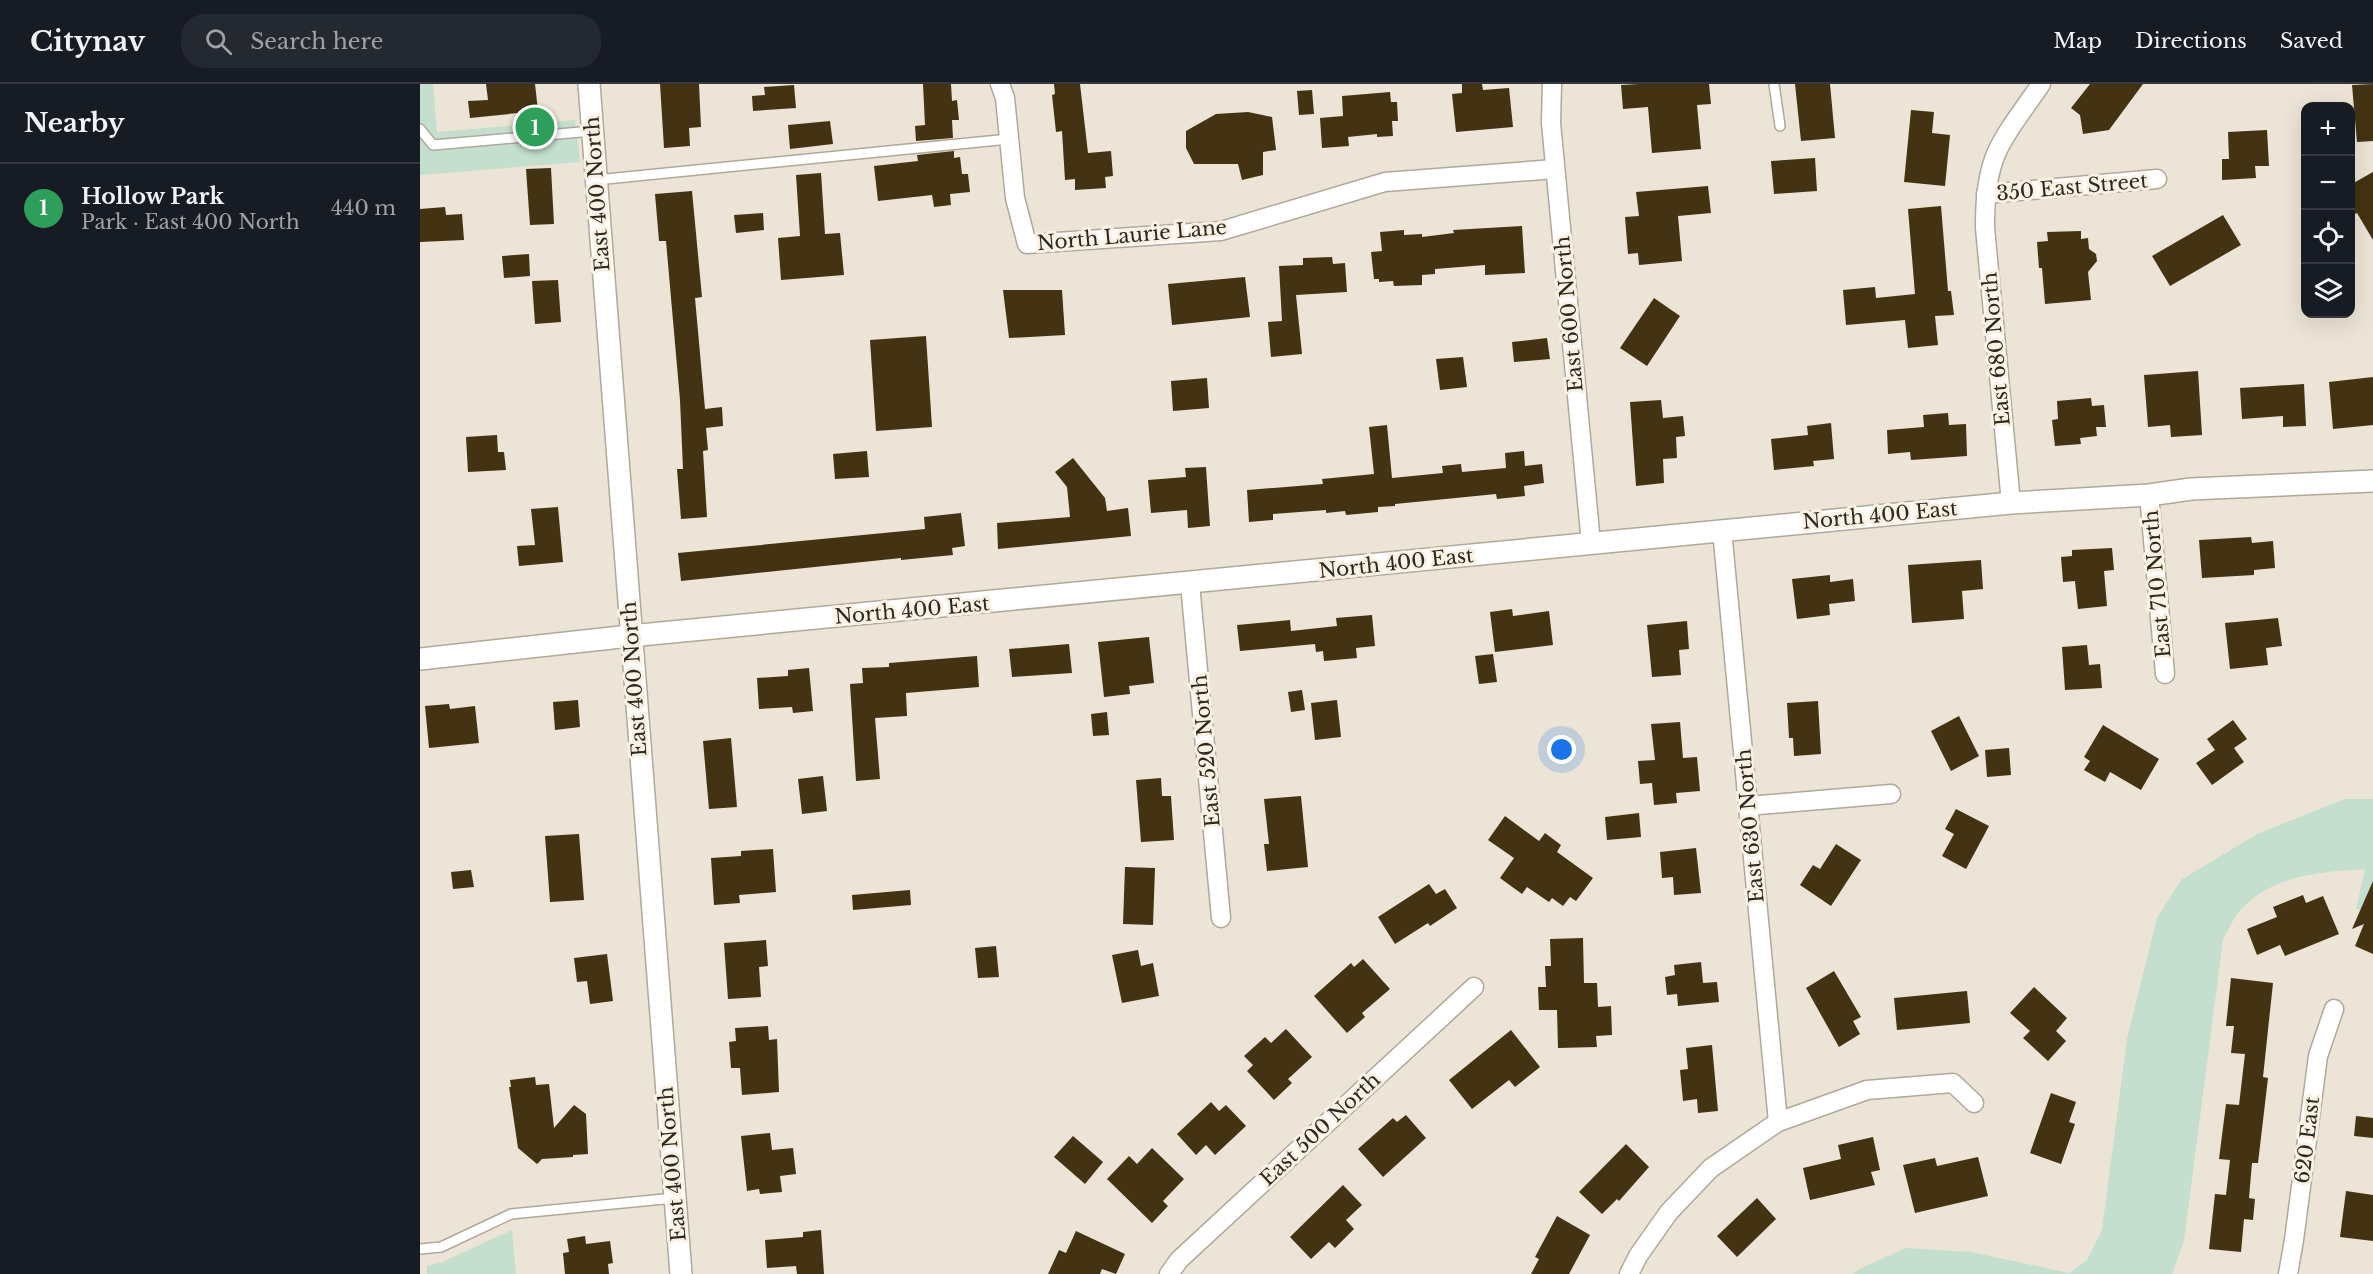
<!DOCTYPE html>
<meta charset="utf-8">
<style>
:root{--surface:#171b24;--page:#242831;--text:#f1f3f6;--muted:#9ea1a6;--line:#363941;--accent:#228336}
body{margin:0;font-family:"Libre Baskerville",serif;background:var(--page);color:var(--text)}
.controls{position:absolute;right:18px;top:18px;display:grid;overflow:hidden;border-radius:12px;box-shadow:0 6px 24px #0002}
.controls button{width:54px;height:54px;display:grid;place-items:center;padding:0;border:0;border-bottom:2px solid var(--line);background:var(--surface);color:var(--text);font:30px sans-serif}
.you{position:absolute;left:1142px;top:666px;width:21px;height:21px;margin:-15px;border:4px solid #fff;border-radius:50%;background:#1a73e8;box-shadow:0 0 0 9px #1a73e833}
.badge{display:grid;place-items:center;width:39px;height:39px;border-radius:50%;background:var(--accent);color:#fff;font-size:20px;font-weight:700}
.pin{position:absolute;translate:-50% -50%;border:3px solid #fff;box-shadow:0 2px 6px #0006}
.list{margin:0;padding:0;list-style:none}
h2{display:flex;justify-content:space-between;align-items:center;height:78px;margin:0;padding:0 24px;font-size:26px}
h2 small{font-size:20px;font-weight:400;color:var(--muted)}
.list li{display:grid;grid-template-columns:39px 1fr auto;gap:18px;align-items:center;box-sizing:border-box;height:90px;padding:0 24px;border-top:2px solid var(--line)}
.list b{display:block;font-size:22px;white-space:nowrap}
.list p{margin:0;font-size:20px;white-space:nowrap;color:var(--muted)}
.list em{font-size:20px;font-style:normal;color:var(--muted)}
.icon{flex:none;width:33px;height:33px;fill:none;stroke:currentColor;stroke-width:2;stroke-linecap:round;stroke-linejoin:round}
.map{position:relative;flex:none;width:1953px;height:1190px;overflow:hidden}
header{display:flex;align-items:center;gap:36px;box-sizing:border-box;height:84px;padding:0 30px;background:var(--surface);border-bottom:2px solid var(--line)}
header strong{font-size:28px}
nav{display:flex;gap:33px;margin-inline-start:auto;font-size:21px}
.search{width:420px;height:54px;background:var(--page);display:flex;align-items:center;gap:15px;box-sizing:border-box;padding:0 21px;border-radius:24px;color:var(--muted);font-size:22px}
main{display:flex}
aside{flex:1;background:var(--surface)}
.map>svg:first-child{display:block}
.green{fill:#c4dfcd}
.building{fill:#443312}
.lines{fill:none;stroke-linecap:round;stroke-linejoin:round}
.service-casing{stroke:#b0a89a;stroke-width:12}
.minor-casing{stroke:#b0a89a;stroke-width:21}
.tertiary-casing{stroke:#b0a89a;stroke-width:24}
.service{stroke:#fff;stroke-width:9}
.minor{stroke:#fff;stroke-width:18}
.tertiary{stroke:#fff;stroke-width:21}
.labels{text-anchor:middle;stroke-width:6;stroke-linejoin:round;paint-order:stroke}
.street-label{font-size:20px;fill:#2c2924;stroke:#faf1e3}
</style>
<header>
<strong>Citynav</strong>
<div class="search"><svg class="icon" aria-label="search" viewBox="0 0 24 24"><circle cx="10" cy="10" r="6"/><path d="M15 15l6 6"/></svg>Search here</div>
<nav><a>Map</a><a>Directions</a><a>Saved</a></nav>
</header>
<main>
<aside>
<h2>Nearby<small></small></h2>
<ul class="list">
<li><span class="badge" style="background:#2e9e5b">1</span><div><b>Hollow Park</b><p>Park · East 400 North</p></div><em>440 m</em></li>
</ul>
</aside>
<div class="map">
<svg width="1953" height="1190" viewBox="0 0 1953 1190">
<rect width="100%" height="100%" fill="#ece4d6"/>
<!-- green -->
<g class="green">
<path d="M0 0H13L17 48 155 36 160 78 0 91Z"/>
<path d="M1925 715H1953V830L1936 825 1945 785C1898 788 1849 791 1817 830 1812 837 1808 847 1803 855L1764 1157 1752 1190H1433L1439 1185 1486 1164 1551 1168 1649 1189 1667 1176 1682 1146 1707 955 1737 834 1761 796 1837 750Z"/>
<path d="M92 1146 96 1190H7V1182L22 1178Z"/>
</g>
<!-- building -->
<g class="building">
<path d="M66 0H115L118 27 50 34 48 17 68 16Z"/>
<path d="M240 0H279L281 43 269 44 270 62 244 64Z"/>
<path d="M503 0H531L532 17 537 16 539 36H532L533 54 496 57 495 42 505 41Z"/>
<path d="M634 0H660L668 69 691 67 693 92 685 93 686 104 655 106V95L645 96 642 47 636 48 632 11 635 10Z"/>
<path d="M1042 0H1062L1063 6 1089 4 1093 43 1036 48 1032 10 1042 9Z"/>
<path d="M1218 0H1289L1291 20 1277 21 1281 65 1232 69 1228 23 1203 25 1201 1Z"/>
<path d="M1375 0H1410L1415 54 1381 57Z"/>
<path d="M1670 0H1723L1689 46 1663 50 1660 31 1651 24Z"/>
<path d="M1953 0V57L1937 58 1932 1Z"/>
<path d="M374 1 376 24 333 27 332 12 345 11 344 3Z"/>
<path d="M892 6 894 30 879 31 877 7Z"/>
<path d="M970 8 971 18H977L978 37H972L973 52 957 53V50L928 53 929 62 902 64 900 34 923 32 922 12Z"/>
<path d="M1491 26 1514 28 1512 49 1530 51 1525 102 1484 98Z"/>
<path d="M828 28 852 33 856 66 843 68V91L822 96 818 80H774L766 64V47L796 30Z"/>
<path d="M410 37 413 60 370 65 368 41Z"/>
<path d="M1847 46 1849 82H1835L1836 94 1802 96V75H1809L1808 48Z"/>
<path d="M534 67V74L540 73 542 90H548L550 108 530 110 531 121 514 123 512 111 458 117 454 82 498 77 497 71Z"/>
<path d="M1395 74 1397 107 1354 110 1351 77Z"/>
<path d="M131 84 134 140 110 141 106 85Z"/>
<path d="M1953 88V156L1937 129 1930 132V101Z"/>
<path d="M401 89 405 150 420 149 424 191 361 196 358 154 380 152 376 91Z"/>
<path d="M1288 102 1291 129 1258 132 1262 177 1219 181 1218 169 1208 170 1205 133 1219 132 1216 108Z"/>
<path d="M272 107 282 213 275 214 285 325 302 323 303 342 286 344 288 366 283 367 287 433 261 435 257 385H263L260 316 246 157H239L235 110Z"/>
<path d="M1521 122 1528 207H1531L1534 231 1515 232 1518 261 1488 264 1485 236 1426 241 1423 206 1455 203 1456 214 1495 210 1488 125Z"/>
<path d="M25 123 26 131 42 130 44 156 0 158V125Z"/>
<path d="M343 129 344 146 316 149 314 131Z"/>
<path d="M1803 131 1821 161 1750 202 1732 172Z"/>
<path d="M1102 142 1105 189 1065 191V181L1015 185V190L1002 191V201L974 202 973 197 959 198V195H954L951 168 962 167 960 148 984 146V151L1002 150V153L1034 149 1033 146Z"/>
<path d="M1661 147V155L1668 154 1669 165 1676 170 1677 177 1668 188 1671 216 1625 220 1622 184H1619L1617 158 1628 157 1627 148Z"/>
<path d="M109 170 110 192 84 194 82 172Z"/>
<path d="M912 173 913 180 925 179 927 208 876 211 882 270 851 273 848 238 862 237 859 182 883 181V174Z"/>
<path d="M825 193 830 233 752 241 748 200Z"/>
<path d="M138 196 141 238 115 240 112 197Z"/>
<path d="M583 206H642L645 251 589 254Z"/>
<path d="M1234 214 1260 232 1227 282 1200 264Z"/>
<path d="M506 252 512 343 456 347 450 256Z"/>
<path d="M1127 254 1130 275 1094 278 1092 258Z"/>
<path d="M1043 273 1047 303 1020 306 1016 275Z"/>
<path d="M1778 287 1782 351 1751 353 1750 341 1728 343 1724 291Z"/>
<path d="M1953 293V341L1913 345 1909 298Z"/>
<path d="M787 294 789 324 753 327 751 297Z"/>
<path d="M1884 300 1886 342 1863 343V332L1822 335 1820 304Z"/>
<path d="M1671 314 1672 322 1684 321 1686 343H1676L1677 352 1660 354 1661 360 1635 362 1632 336 1638 335 1637 317Z"/>
<path d="M1241 316 1243 334 1263 332 1265 352 1256 353 1257 374 1243 375 1244 399 1216 402 1210 318Z"/>
<path d="M1528 329 1529 341 1546 340 1547 372 1491 376 1490 368 1468 370 1467 346 1504 343 1503 331Z"/>
<path d="M1411 339 1414 375 1393 377 1394 382 1354 386 1351 355 1388 351 1387 342Z"/>
<path d="M967 341 972 394 1023 389 1022 382 1041 380 1042 388 1086 384 1085 369 1104 367 1105 382 1122 380 1124 399 1104 402 1105 412 1077 415 1076 410 975 420V422L958 423V428L926 431 925 427 906 429V426L853 430V436L829 438 827 406 903 400 902 395 954 390 949 343Z"/>
<path d="M77 351 78 368H84L86 386 48 388 46 353Z"/>
<path d="M447 367 449 393 415 395 413 370Z"/>
<path d="M653 374 685 414 687 427 708 424 711 452 578 465 577 439 650 433 647 403 635 388Z"/>
<path d="M786 383 790 442 768 444 767 426 731 429 728 396 766 393 765 384Z"/>
<path d="M138 423 143 478 99 482 97 462 115 461 111 425Z"/>
<path d="M541 429 545 462 532 464 533 471 481 476V474L261 497 258 469 505 445 504 433Z"/>
<path d="M1831 453 1832 459 1853 457 1855 484 1834 486V491L1782 494 1779 456Z"/>
<path d="M1692 464 1694 486 1684 487 1687 522 1658 525 1655 497 1643 498 1641 473 1652 472V466Z"/>
<path d="M1561 476 1563 505 1542 507 1544 535 1492 539 1488 481Z"/>
<path d="M1410 491V498L1433 495 1435 517 1409 520 1410 531 1377 535 1372 495Z"/>
<path d="M1092 525 1093 532 1129 527 1133 561 1075 568 1070 528Z"/>
<path d="M952 531 955 562 936 564 937 574 904 577 903 567 896 568 895 560 820 567 817 541 870 536 871 547 917 542 916 534Z"/>
<path d="M1858 534 1862 562 1846 564 1848 581 1810 585 1805 539Z"/>
<path d="M1267 537 1269 565 1259 566 1261 591 1232 593 1227 541Z"/>
<path d="M729 553 734 599 709 602 710 610 684 613 678 558Z"/>
<path d="M649 560 652 589 592 593 589 565Z"/>
<path d="M1667 561 1669 581 1680 580 1682 604 1645 606 1642 563Z"/>
<path d="M1073 570 1077 598 1059 600 1055 572Z"/>
<path d="M557 572 559 603 486 609 487 632 455 634 460 695 436 697 430 600 443 599 442 584 469 583V579Z"/>
<path d="M389 584 393 627 373 629 372 623 339 625 337 594 368 592V586Z"/>
<path d="M882 606 885 626 871 628 868 608Z"/>
<path d="M158 616 160 643 135 646 133 618Z"/>
<path d="M917 616 921 653 895 656 891 619Z"/>
<path d="M1398 617 1401 670 1374 672 1373 654H1369L1367 619Z"/>
<path d="M29 620 30 625 55 622 59 659 9 664 5 622Z"/>
<path d="M687 628 689 651 673 652 671 630Z"/>
<path d="M1539 632 1559 672 1531 687 1511 647Z"/>
<path d="M1813 636 1827 655 1814 664 1824 678 1792 701 1776 679 1795 666 1787 655Z"/>
<path d="M1260 638 1263 674 1277 673 1280 707 1256 709 1257 719 1234 721 1232 699 1220 700 1218 677 1235 676 1231 640Z"/>
<path d="M1683 641 1739 675 1721 706 1690 688 1685 698 1664 686 1670 677 1664 673Z"/>
<path d="M311 654 317 723 289 725 283 657Z"/>
<path d="M1589 664 1591 691 1567 693 1565 666Z"/>
<path d="M403 692 407 727 382 730 378 695Z"/>
<path d="M741 694 742 712H751L754 756 721 758 716 696Z"/>
<path d="M881 712 888 783 847 787 844 760H849L844 715Z"/>
<path d="M1536 725 1569 742 1546 785 1522 772 1534 750 1525 745Z"/>
<path d="M1219 729 1221 753 1187 756 1185 733Z"/>
<path d="M1085 732 1119 757 1125 749 1141 761 1137 768 1173 794 1156 817 1150 813 1143 822 1132 814 1129 818 1107 803 1102 810 1080 794 1094 774 1068 756Z"/>
<path d="M159 750 164 816 130 818 125 752Z"/>
<path d="M1416 760 1441 776 1411 822 1380 801 1393 781 1400 785Z"/>
<path d="M1276 764 1281 809 1254 811 1253 793 1242 794 1240 768Z"/>
<path d="M353 765 356 808 319 811 320 819 294 821 291 774 321 772V767Z"/>
<path d="M705 783 735 784 733 841 703 840Z"/>
<path d="M51 786 54 803 33 805 31 788Z"/>
<path d="M1953 797V870L1935 862 1944 840 1932 845Z"/>
<path d="M1009 800 1016 810 1025 805 1037 824 1010 842 1008 839 975 860 958 833Z"/>
<path d="M490 806 491 821 433 826 432 811Z"/>
<path d="M1883 811 1886 819 1903 812 1919 850 1865 872 1860 861 1837 871 1827 845 1857 833 1853 823Z"/>
<path d="M1163 854 1164 899H1177L1178 923 1191 922 1192 951 1176 952 1177 963 1138 964 1137 926H1119L1118 903H1126L1125 882H1131L1130 855Z"/>
<path d="M346 856 348 882 339 883 341 913 308 915 304 859Z"/>
<path d="M576 862 579 893 558 894 555 864Z"/>
<path d="M718 866 721 882 733 879 739 912 702 919 692 871Z"/>
<path d="M187 870 193 917 170 920 167 897 157 898 154 874Z"/>
<path d="M943 875 970 905 942 929 945 933 927 949 894 912 931 879 934 883Z"/>
<path d="M1281 878 1283 899 1297 898 1299 918 1258 922 1257 910 1247 911 1245 893 1255 891 1254 881Z"/>
<path d="M1414 887 1441 933 1433 937 1440 950 1419 963 1386 904Z"/>
<path d="M1811 894 1853 899 1843 993 1848 994 1838 1079H1832L1829 1114 1835 1115 1833 1136 1824 1135 1821 1168 1789 1165 1795 1110 1806 1111 1810 1076 1799 1075 1806 1020 1819 1021 1825 970 1811 969 1814 942H1806Z"/>
<path d="M1614 903 1647 934 1636 947 1646 957 1628 977 1603 954 1610 947 1590 929Z"/>
<path d="M1547 907 1550 939 1477 946 1474 914Z"/>
<path d="M348 942 349 956 357 955 359 1008 322 1011 320 984H311L309 958 316 957 315 944Z"/>
<path d="M866 945 892 973 868 995 872 999 854 1016 827 987 833 981 824 972 845 953 851 959Z"/>
<path d="M1091 946 1120 983 1095 1003 1089 996 1052 1025 1029 996Z"/>
<path d="M1292 961 1298 1027 1278 1029 1277 1015 1263 1017 1260 986 1268 985 1266 964Z"/>
<path d="M115 993 116 1001 129 1000 134 1044 154 1021 166 1030 168 1070 153 1071V1073L122 1075 117 1080 98 1064 89 1003H91L90 996Z"/>
<path d="M1631 1009 1656 1018 1649 1038 1655 1040 1641 1080 1610 1069Z"/>
<path d="M791 1018 799 1027 806 1021 826 1042 795 1071 786 1061 776 1071 757 1050Z"/>
<path d="M986 1031 1006 1054 963 1093 938 1065 973 1034 977 1038Z"/>
<path d="M1936 1032 1953 1034V1054L1934 1052Z"/>
<path d="M350 1049 352 1066 373 1064 376 1090 360 1092 362 1108 340 1110 339 1105 327 1107 321 1052Z"/>
<path d="M653 1052 683 1078 665 1100 634 1073Z"/>
<path d="M1453 1053 1460 1086 1451 1088 1455 1101 1390 1116 1383 1084 1421 1075 1418 1061Z"/>
<path d="M1206 1060 1229 1083 1199 1117 1197 1115 1182 1130 1159 1108Z"/>
<path d="M732 1064 764 1095 743 1117 748 1122 732 1139 687 1095 709 1072 717 1080Z"/>
<path d="M1558 1073 1568 1112 1495 1129 1483 1081 1515 1074 1517 1082Z"/>
<path d="M923 1101 942 1121 926 1136 934 1145 915 1164 909 1158 891 1175 870 1153Z"/>
<path d="M1926 1107 1953 1111V1157L1920 1153Z"/>
<path d="M1337 1114 1356 1135 1317 1173 1297 1152Z"/>
<path d="M1137 1132 1170 1151 1149 1190H1111L1119 1175 1115 1173Z"/>
<path d="M401 1146 404 1190H377L376 1182 347 1184 345 1156 383 1153V1148Z"/>
<path d="M656 1147 705 1170 696 1190 682 1185 680 1190H628L639 1166 646 1169Z"/>
<path d="M165 1152 166 1160 190 1157 193 1179 188 1180 189 1190H145L143 1169 149 1168 147 1155Z"/>
</g>
<g class="lines">
<defs>
<g id="service">
<path d="M1354 0 1360 42"/>
<path d="M0 45 13 61 172 47"/>
<path d="M176 96 589 55"/>
<path d="M0 1165 21 1163 91 1130 254 1114"/>
</g>
<g id="minor">
<path d="M580 0 585 14 595 114 607 160 801 147 965 98 1135 85"/>
<path d="M1132 0 1131 39 1171 459"/>
<path d="M1566 110 1737 95"/>
<path d="M1729 411 1745 590"/>
<path d="M1591 419 1565 144C1565 121 1566 98 1574 75 1582 52 1607 21 1621 0"/>
<path d="M1302 446 1358 1038"/>
<path d="M770 500 801 834"/>
<path d="M1328 722 1471 710"/>
<path d="M749 1190 759 1176 1054 903"/>
<path d="M1209 1190 1218 1172 1249 1128 1291 1084 1358 1038 1447 1006 1533 999 1554 1019"/>
<path d="M1868 1190 1874 1156 1898 972 1914 925"/>
</g>
<g id="tertiary">
<path d="M169 0 261 1190"/>
<path d="M0 575 210 552 1591 419 1729 411 1771 405 1953 397"/>
</g>
</defs>
<!-- service casing -->
<use href="#service" class="service-casing"/>
<!-- minor casing -->
<use href="#minor" class="minor-casing"/>
<!-- tertiary casing -->
<use href="#tertiary" class="tertiary-casing"/>
<!-- service -->
<use href="#service" class="service"/>
<!-- minor -->
<use href="#minor" class="minor"/>
<!-- tertiary -->
<use href="#tertiary" class="tertiary"/>
</g>
<g class="labels">
<!-- street labels -->
<g class="street-label">
<text transform="translate(1652 103) rotate(-5)" y="7">350 East Street</text>
<text transform="translate(177 110) rotate(-94)" y="7">East 400 North</text>
<text transform="translate(712 151) rotate(-5)" y="7">North Laurie Lane</text>
<text transform="translate(1149 230) rotate(-95)" y="7">East 600 North</text>
<text transform="translate(1576 265) rotate(-95)" y="7">East 680 North</text>
<text transform="translate(1460 431) rotate(-5)" y="7">North 400 East</text>
<text transform="translate(976 479) rotate(-6)" y="7">North 400 East</text>
<text transform="translate(1737 500) rotate(-95)" y="7">East 710 North</text>
<text transform="translate(492 526) rotate(-5)" y="7">North 400 East</text>
<text transform="translate(214 595) rotate(-94)" y="7">East 400 North</text>
<text transform="translate(786 667) rotate(-95)" y="7">East 520 North</text>
<text transform="translate(1330 742) rotate(-95)" y="7">East 630 North</text>
<text transform="translate(900 1045) rotate(-43)" y="7">East 500 North</text>
<text transform="translate(1887 1056) rotate(-83)" y="7">620 East</text>
<text transform="translate(252 1080) rotate(-95)" y="7">East 400 North</text>
</g>
</g>
</svg>
<div class="controls">
<button>+</button>
<button>−</button>
<button><svg class="icon" aria-label="locate" viewBox="0 0 24 24"><circle cx="12" cy="12" r="6"/><path d="M12 2v4M12 18v4M2 12h4M18 12h4"/></svg></button>
<button><svg class="icon" aria-label="layers" viewBox="0 0 24 24"><path d="M12 4l9 5-9 5-9-5zM3 14l9 5 9-5"/></svg></button>
</div>
<div class="you"></div>
<div class="pin badge" style="left:115px;top:43px;background:#2e9e5b">1</div>
</div>
</main>
